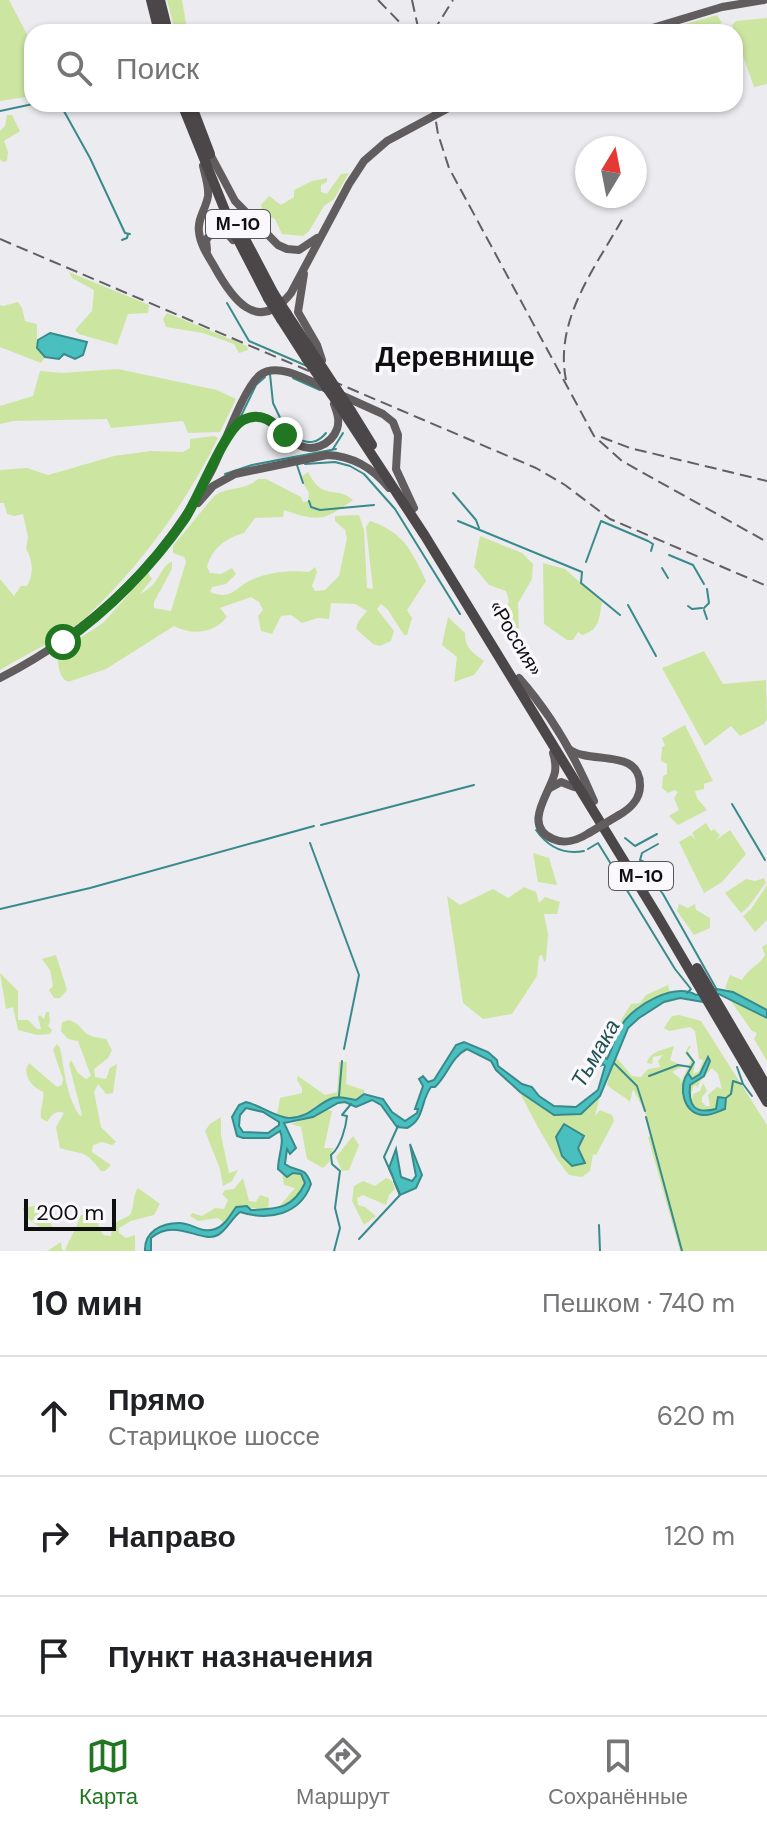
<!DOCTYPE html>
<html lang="ru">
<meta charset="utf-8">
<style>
:root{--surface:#fff;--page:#f6f6f6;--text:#202124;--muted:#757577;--line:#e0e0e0;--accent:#217622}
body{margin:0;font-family:"DM Sans",sans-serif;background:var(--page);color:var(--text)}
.compass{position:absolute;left:575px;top:136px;width:72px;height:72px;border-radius:50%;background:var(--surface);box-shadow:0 2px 6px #0004;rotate:10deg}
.scale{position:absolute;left:24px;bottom:20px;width:92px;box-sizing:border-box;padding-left:8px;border:4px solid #0f0f10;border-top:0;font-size:22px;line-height:28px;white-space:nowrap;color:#0f0f10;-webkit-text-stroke:6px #faf8fc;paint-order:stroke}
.stop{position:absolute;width:24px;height:24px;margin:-18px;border:6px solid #217622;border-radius:50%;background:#fff}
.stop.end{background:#217622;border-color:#fff;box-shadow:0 2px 8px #0008}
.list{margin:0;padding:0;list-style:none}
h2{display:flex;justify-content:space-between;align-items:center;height:104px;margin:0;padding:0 32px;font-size:34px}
h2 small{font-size:26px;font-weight:400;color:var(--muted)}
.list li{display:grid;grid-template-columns:52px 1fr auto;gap:24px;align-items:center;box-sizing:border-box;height:120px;padding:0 32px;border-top:2px solid var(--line)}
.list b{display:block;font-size:30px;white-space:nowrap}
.list p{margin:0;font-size:26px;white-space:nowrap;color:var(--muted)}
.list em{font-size:26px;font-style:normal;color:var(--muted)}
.icon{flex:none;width:44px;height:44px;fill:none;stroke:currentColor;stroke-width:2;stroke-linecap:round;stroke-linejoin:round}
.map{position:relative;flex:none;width:767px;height:1251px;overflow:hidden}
.search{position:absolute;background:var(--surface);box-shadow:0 2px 6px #0004;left:24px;right:24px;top:24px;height:88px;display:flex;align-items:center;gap:20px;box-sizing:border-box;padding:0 28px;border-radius:24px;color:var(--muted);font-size:30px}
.sheet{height:464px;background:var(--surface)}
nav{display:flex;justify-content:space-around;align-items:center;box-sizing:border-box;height:112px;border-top:2px solid var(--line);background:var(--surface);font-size:22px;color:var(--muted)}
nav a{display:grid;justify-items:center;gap:4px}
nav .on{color:var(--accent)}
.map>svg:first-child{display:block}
.green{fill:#cce6a1;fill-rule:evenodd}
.water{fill:#4abfc0;stroke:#388a8b;stroke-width:2;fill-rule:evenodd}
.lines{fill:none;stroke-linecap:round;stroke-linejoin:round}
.stream{stroke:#388a8b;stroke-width:2}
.primary{stroke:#615d5e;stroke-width:8}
.highway{stroke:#4b4648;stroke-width:10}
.rail{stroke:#605f61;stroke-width:2;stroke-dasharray:12 6;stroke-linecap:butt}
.primary-bridge{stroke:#615d5e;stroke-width:8}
.highway-bridge{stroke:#4b4648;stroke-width:10}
.route{stroke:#217622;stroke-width:10}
.labels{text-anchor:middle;stroke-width:7;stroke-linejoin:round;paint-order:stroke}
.shield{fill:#faf8fc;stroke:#565557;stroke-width:2}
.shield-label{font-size:18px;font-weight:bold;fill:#0f0f10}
.street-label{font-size:20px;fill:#0f0f10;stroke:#faf8fc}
.water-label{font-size:22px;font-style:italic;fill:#1f5152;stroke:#faf8fc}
.district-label{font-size:28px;font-weight:bold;fill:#0f0f10;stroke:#faf8fc}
</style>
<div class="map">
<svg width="767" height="1251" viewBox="0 0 767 1251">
<rect width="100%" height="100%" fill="#ecebef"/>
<!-- green -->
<g class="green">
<path d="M0 0H9L32 44V96L0 101Z"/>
<path d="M167 0H182L186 23 184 28 174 27Z"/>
<path d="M717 15 722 23 695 32H656Z"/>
<path d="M767 18V84L754 87 732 25 736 21Z"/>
<path d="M7 115H12L20 131 4 141 8 152 7 161 3 162 0 159V131L5 126Z"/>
<path d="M349 173 334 199 324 206 309 231 303 236 282 234 275 219 263 214 261 205 269 196 281 205 294 197V190L312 181 327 178V182L321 185V192L327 194 341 174Z"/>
<path d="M69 272 149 305 148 313 128 314 117 345 79 334 75 330 92 311 94 290 72 278Z"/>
<path d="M18 302 22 308 25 321 37 324V348L45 357 41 363 0 347V305L3 306Z"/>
<path d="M167 313 247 346 248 350 239 353 234 344 203 333 166 327 163 319Z"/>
<path d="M118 369 217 390 236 399 220 432 188 433 183 421 111 428 107 419 13 421 0 424V406L33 396 40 371 62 373Z"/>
<path d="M214 436 218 438C186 504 138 569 84 619 64 637 24 655 0 670V579L14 596 21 586H27C34 574 33 560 26 549L28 537 23 514 14 516 7 514 4 503H0V470L27 468 48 475 114 456 151 451 183 452 190 448V439Z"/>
<path d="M308 472C324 503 335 484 353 500 324 521 318 522 284 510L283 517 255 518 244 533C226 538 212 548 207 567L210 573 221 574 232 568 236 574 226 584 212 587 210 592C232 601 236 587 251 580 270 572 289 570 309 572L315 567 317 572 312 586 315 591 325 590 339 576 347 538 345 530 335 521V516L359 515 364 530 367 588 373 589 366 527 370 521C404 532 412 552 426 581L407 610 412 618 407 635H404L388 610 381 604 377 609 394 631 391 641 380 646 373 644 356 629 358 622 367 611 355 604 331 603 329 619 318 618 302 623 291 615 281 616 272 634 261 631 258 616 263 610 259 602 251 597 220 608 227 617C214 633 193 636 174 626L106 669 68 682C57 676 59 663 57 653L103 623 148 573 152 579 140 594C162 583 157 570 172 561V569L154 602V608L171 611 186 562 184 557 173 553V546L214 496C228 486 245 491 258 479H266L301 497 303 502 308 501 309 493 300 478Z"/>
<path d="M480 536 522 553 533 564 532 579 518 603 519 636 504 614 509 601 506 591 489 585 474 567Z"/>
<path d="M543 563 565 569 602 602C599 618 600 630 582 635L578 632 573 640H567L544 624Z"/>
<path d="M448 617 465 633C465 648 472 652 484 661L474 675 454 682 457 657 442 645Z"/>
<path d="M704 651 723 684 766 680 767 719 764 724 740 736 731 726 705 746 662 668Z"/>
<path d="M685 725 713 781 704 784V789L695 791 697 798 707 810 678 825 669 816 679 810 674 798 678 792 674 790 668 793 662 788 663 776 667 774V764L661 761 662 747 665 746 662 738Z"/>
<path d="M706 823 711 831 714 829 720 835 716 840 730 830 746 854 722 882 704 893 679 842 691 835 696 840 692 833Z"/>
<path d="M533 853 549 858 557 885 538 882Z"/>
<path d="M764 878 766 883C757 893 752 906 741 913L725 893 746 879 755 881Z"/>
<path d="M767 885V920L755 932 743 916 751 909Z"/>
<path d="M524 887 536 892 539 903 545 897 560 902 557 914H544L548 934 546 960 544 962 542 955 539 956 537 976 512 1014 483 1019 463 1003 447 896 460 905 493 889 508 898Z"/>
<path d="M679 904 688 908 695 904 696 910 710 918V928L694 935 677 911Z"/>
<path d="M767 944V1010L725 988 730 975 742 980C747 969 759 966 765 955L762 947Z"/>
<path d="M56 955 67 990 60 998H54L49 990 53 986 50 970 42 959Z"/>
<path d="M0 973 18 991V1020H28L37 1029H41L38 1017 40 1015 44 1019 46 1012H49L50 1021 48 1026 52 1030 50 1034 37 1035 18 1030 13 1007 6 1009Z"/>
<path d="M668 985 670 993C624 1008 627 1021 607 1060L601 1056 597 1059 631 1004 640 1003 646 995Z"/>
<path d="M730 1000 767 1019V1061L754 1039 757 1033 752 1031Z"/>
<path d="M679 1015 701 1021 767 1125V1251H680L648 1137 651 1136 645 1112 633 1089 630 1102C622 1094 613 1092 607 1084L616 1057 632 1076 641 1077 648 1069 660 1067 658 1061 663 1055 653 1057 652 1064 647 1063C650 1051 663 1050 674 1046L670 1060 683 1066 672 1072 681 1079 680 1084 691 1061 685 1053 689 1046H691L688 1051 695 1063 693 1074 699 1071 703 1060 699 1059 695 1031 690 1027 669 1031 664 1028 672 1016ZM712 1068 718 1074 722 1089 717 1087 708 1095 710 1106H706L702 1102V1097L707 1091 703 1083 700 1091 693 1094 692 1100C690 1095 692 1089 695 1085L698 1088 699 1083Z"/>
<path d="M69 1020C87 1026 77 1036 106 1039L112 1050 108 1058 94 1069 95 1077 106 1079 110 1068 117 1064 113 1093 106 1094 98 1084 94 1092 101 1127 116 1142 112 1145 102 1142 93 1145 92 1152 111 1165 105 1171H101C83 1148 85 1156 60 1148L56 1127 64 1113C55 1110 52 1115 47 1122L41 1118C39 1109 45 1100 43 1092 32 1086 27 1081 26 1069L29 1063 57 1087 62 1085 63 1079 53 1050 57 1044 60 1048C65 1072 66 1096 80 1116L82 1115 69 1064 71 1060 78 1073 86 1079 91 1076 78 1041 68 1039 61 1031 62 1022Z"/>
<path d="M339 1062H347L346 1084 364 1090V1094L356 1100 329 1099C313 1113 297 1120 277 1115L280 1098 302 1093V1088L297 1080 298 1076 325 1095 337 1092Z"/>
<path d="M520 1093 553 1115 581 1114 600 1096 595 1116 600 1110 612 1115 614 1121 596 1155 593 1154 590 1171 582 1177 569 1175C551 1153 533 1118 520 1093Z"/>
<path d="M328 1107V1110L332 1111 324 1148H333L330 1161 323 1168 307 1159 301 1127 291 1124 313 1117Z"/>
<path d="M221 1117V1135L229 1173 238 1170 232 1181 223 1186 220 1169 205 1131 210 1124Z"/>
<path d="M353 1136 359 1145 349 1170 342 1171 336 1157Z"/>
<path d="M282 1172 287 1177 293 1173 301 1174 305 1183 293 1202 277 1209 295 1188 284 1185Z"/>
<path d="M243 1178 249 1201 256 1202 260 1195 269 1198 268 1209 236 1207 224 1223 218 1218 198 1221 190 1216 192 1213 202 1216 215 1208 224 1209 228 1200 222 1194 225 1190 234 1189Z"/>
<path d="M386 1178 392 1181 395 1189 389 1195 386 1205 363 1195 357 1198 358 1205 365 1207 376 1216 364 1225 352 1201 354 1186 363 1181 375 1186Z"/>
<path d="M138 1188 160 1204 154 1215 131 1221 119 1228V1233L126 1238 135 1235V1251H47L61 1242 62 1250 65 1251C69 1238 77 1229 80 1216L88 1212 96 1219 103 1235 111 1236C113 1220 118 1222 130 1215 135 1206 132 1196 138 1188Z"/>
<path d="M44 1204 53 1229 50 1230C39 1228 25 1220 23 1208Z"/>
</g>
<!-- water -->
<g class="water">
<path d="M50 333 87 342 83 355 75 359 64 354 59 359 45 357 37 348 38 340Z"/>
<path d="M717 989 733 992 767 1010V1018L719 994 703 1002 680 998 664 1002 639 1018 628 1028 600 1096 581 1114 554 1115 520 1092 496 1070 491 1061 467 1049C451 1057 448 1075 435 1087H431C420 1102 425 1119 407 1128L397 1127 381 1105 372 1100 356 1107 345 1102 338 1103 313 1117 284 1123 296 1148 290 1154 287 1149 285 1164C298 1174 304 1164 311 1184 300 1215 269 1221 240 1212 232 1218 226 1231 218 1235 201 1244 176 1217 151 1238V1251H145C144 1232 161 1223 179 1223 193 1223 201 1234 215 1229 225 1226 230 1215 236 1207L247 1206 251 1210C277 1209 293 1209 305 1183L301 1174 293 1173 287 1177 278 1169C278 1156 285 1142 280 1131L269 1138H243L237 1136 232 1117 239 1105 246 1102C260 1105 274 1117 289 1118 308 1118 315 1106 330 1099 338 1095 348 1099 356 1100L364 1094 383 1099 392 1112 405 1121 417 1113 418 1109H415L423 1086 419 1079 423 1076 428 1082 434 1080 456 1045 464 1042 488 1052 497 1060 498 1066 522 1084 532 1087 539 1096 554 1106 576 1107 598 1090 605 1066 603 1064 597 1068V1059L601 1056 607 1059C613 1048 615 1034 623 1023 635 1005 675 982 696 995ZM246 1108 263 1112 279 1122V1125L268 1133 243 1132 239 1126 240 1115Z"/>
<path d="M708 1057 710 1061 704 1076 690 1085C688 1107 695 1114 716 1109L718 1097 726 1098 725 1109C719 1111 712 1115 705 1115 684 1116 677 1087 688 1073L692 1079 700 1074Z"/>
<path d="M564 1124 584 1136 578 1148 585 1163 572 1166 562 1156 556 1137Z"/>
<path d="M410 1144 422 1175 416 1188 400 1195 389 1168 396 1149 401 1177 412 1181 416 1176Z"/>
</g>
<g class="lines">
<!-- stream -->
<g class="stream">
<path d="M60 104 90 158 125 233 130 234"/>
<path d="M0 111 33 104"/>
<path d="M122 240 127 238 128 234"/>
<path d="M227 303 249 341 307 366"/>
<path d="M270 374 273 403 285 428"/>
<path d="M293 378 320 390"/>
<path d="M241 416 256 385 265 377"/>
<path d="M296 438C308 444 317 444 326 433"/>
<path d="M333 449 343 433"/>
<path d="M305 464 335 462 350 466 364 474 395 509 460 614"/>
<path d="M297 465 303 483"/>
<path d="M225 474 252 465 336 449"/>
<path d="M453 493 476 520 479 528"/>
<path d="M309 501 311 507 320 510 374 505"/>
<path d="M458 521 582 572 581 583 620 615"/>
<path d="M669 555 693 565 704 584"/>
<path d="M586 562 601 521 648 541 653 544 651 551"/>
<path d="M662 568 668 578"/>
<path d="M628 605 656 656"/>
<path d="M688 606 692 609 702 608"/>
<path d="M704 608 709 603 707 589"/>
<path d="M704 610 707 619"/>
<path d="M732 804 765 860"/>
<path d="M321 825 474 785"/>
<path d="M536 830C548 847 564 855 584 851"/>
<path d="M625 838 635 846 657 834"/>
<path d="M310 843 359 975 344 1049"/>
<path d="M658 844 642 853 640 860 644 862 645 871 663 894 717 990"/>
<path d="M588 849 598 843 611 864 612 873 625 887 675 969 691 989 687 993"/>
<path d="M0 909 90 888 314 826"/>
<path d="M687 1053 694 1062 688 1073"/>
<path d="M614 1063 637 1086 645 1111"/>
<path d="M737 1067 743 1084 752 1096"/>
<path d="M649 1076 678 1065 691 1067"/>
<path d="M339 1096 342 1061"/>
<path d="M726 1098 731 1094 733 1081 742 1084"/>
<path d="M646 1117 682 1251"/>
<path d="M392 1175 384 1157 398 1126"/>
<path d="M599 1225 600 1251"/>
<path d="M359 1239 400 1195 394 1181"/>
<path d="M334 1251 340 1228 335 1208 340 1171 332 1164 331 1155C341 1147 346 1126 347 1116L342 1115 351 1104"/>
</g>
<!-- primary -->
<g class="primary">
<path d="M639 32 722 7 764 0"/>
<path d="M209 152 235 201 278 245 287 249 299 250 317 238"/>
<path d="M203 166C205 175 209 186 208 196 206 209 197 219 199 232 200 244 208 256 214 266 231 297 257 336 291 293L349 184 364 161 387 141 456 104"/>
<path d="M207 250 206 240 213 231H225L233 240"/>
<path d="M304 274 298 312 317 345 322 360"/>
<path d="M341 395 383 414 393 422 398 435 396 469 414 508"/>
<path d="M234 428C241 420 251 415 262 417 285 422 293 457 320 446 328 443 334 437 337 429 340 420 337 412 334 404"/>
<path d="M198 503 213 486 235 474 327 455C353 456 373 468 389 488"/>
<path d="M0 678C90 632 164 563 211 472 222 451 243 388 260 375 279 361 311 382 329 390"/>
<path d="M519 678C550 713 576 758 594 801"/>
<path d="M569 749C589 765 641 747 640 786 640 799 630 809 619 815"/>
<path d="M553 753C555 759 556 765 555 772 551 792 521 825 553 839 566 845 578 840 589 833"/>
<path d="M550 788 561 782 574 787"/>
</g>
<!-- highway -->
<g class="highway">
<path d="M151 0 159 32"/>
<path d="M160 0 168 32"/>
<path d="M182 104 232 228 268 298"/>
<path d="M191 104 210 154"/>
<path d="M245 239 274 294"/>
<path d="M287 314 318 361"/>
<path d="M281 319 306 358"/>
<path d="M337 402 425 536 657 915 767 1102"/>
<path d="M351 411 372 445"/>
<path d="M697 968 767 1087"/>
</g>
<!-- rail -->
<g class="rail">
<path d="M378 0 409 32"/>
<path d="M412 0 419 32"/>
<path d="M433 32 453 0"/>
<path d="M433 104 438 134 449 168 594 436 622 461 767 542"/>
<path d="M0 239 536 468 565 485 610 519 767 586"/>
<path d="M566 380C554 320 595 268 623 218"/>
<path d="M601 437 630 448 767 481"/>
</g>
<!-- primary-bridge -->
<path class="primary-bridge" d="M589 833 619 815"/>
<!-- highway-bridge -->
<g class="highway-bridge">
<path d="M274 294 287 314"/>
<path d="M268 298 281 319"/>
<path d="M306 358 337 402"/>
<path d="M318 361 351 411"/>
</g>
</g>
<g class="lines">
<!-- route -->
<path class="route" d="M63 642C109 610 152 566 184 520 199 498 224 430 243 420 261 411 274 422 285 435"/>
</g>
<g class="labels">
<!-- shield labels -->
<g class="shield">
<rect x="206" y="210" width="64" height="28" rx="6"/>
<rect x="609" y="862" width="64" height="28" rx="6"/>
</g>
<g class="shield-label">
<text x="238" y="230">М-10</text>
<text x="641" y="882">М-10</text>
</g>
<!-- street labels -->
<g class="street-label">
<text transform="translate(516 638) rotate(59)" y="7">«Россия»</text>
</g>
<!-- water labels -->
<g class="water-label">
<text transform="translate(595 1053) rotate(-60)" y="8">Тьмака</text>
</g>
<!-- district labels -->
<g class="district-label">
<text x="455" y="366">Деревнище</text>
</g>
</g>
</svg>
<svg class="compass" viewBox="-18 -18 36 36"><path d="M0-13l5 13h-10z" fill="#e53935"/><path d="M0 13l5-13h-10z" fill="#757577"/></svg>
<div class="scale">200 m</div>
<div class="stop" style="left:63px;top:642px"></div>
<div class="stop end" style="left:285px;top:435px"></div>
<div class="search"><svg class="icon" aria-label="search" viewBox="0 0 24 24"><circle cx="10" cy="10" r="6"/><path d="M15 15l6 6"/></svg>Поиск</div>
</div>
<section class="sheet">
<h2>10 мин<small>Пешком · 740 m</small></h2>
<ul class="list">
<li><svg class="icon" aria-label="ahead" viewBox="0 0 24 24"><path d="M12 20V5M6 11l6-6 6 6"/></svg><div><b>Прямо</b><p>Старицкое шоссе</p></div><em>620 m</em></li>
<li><svg class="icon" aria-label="right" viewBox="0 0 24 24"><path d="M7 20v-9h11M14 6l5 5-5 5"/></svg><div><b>Направо</b></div><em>120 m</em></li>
<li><svg class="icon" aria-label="arrive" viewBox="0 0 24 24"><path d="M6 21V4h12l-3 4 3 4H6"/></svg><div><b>Пункт назначения</b></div></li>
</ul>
</section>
<nav>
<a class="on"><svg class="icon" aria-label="map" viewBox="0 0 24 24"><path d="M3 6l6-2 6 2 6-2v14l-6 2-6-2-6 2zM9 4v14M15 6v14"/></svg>Карта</a>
<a><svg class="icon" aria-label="directions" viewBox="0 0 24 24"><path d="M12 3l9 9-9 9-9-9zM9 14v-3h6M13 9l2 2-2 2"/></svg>Маршрут</a>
<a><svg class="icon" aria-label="saved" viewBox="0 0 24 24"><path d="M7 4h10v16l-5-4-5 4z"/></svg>Сохранённые</a>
</nav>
